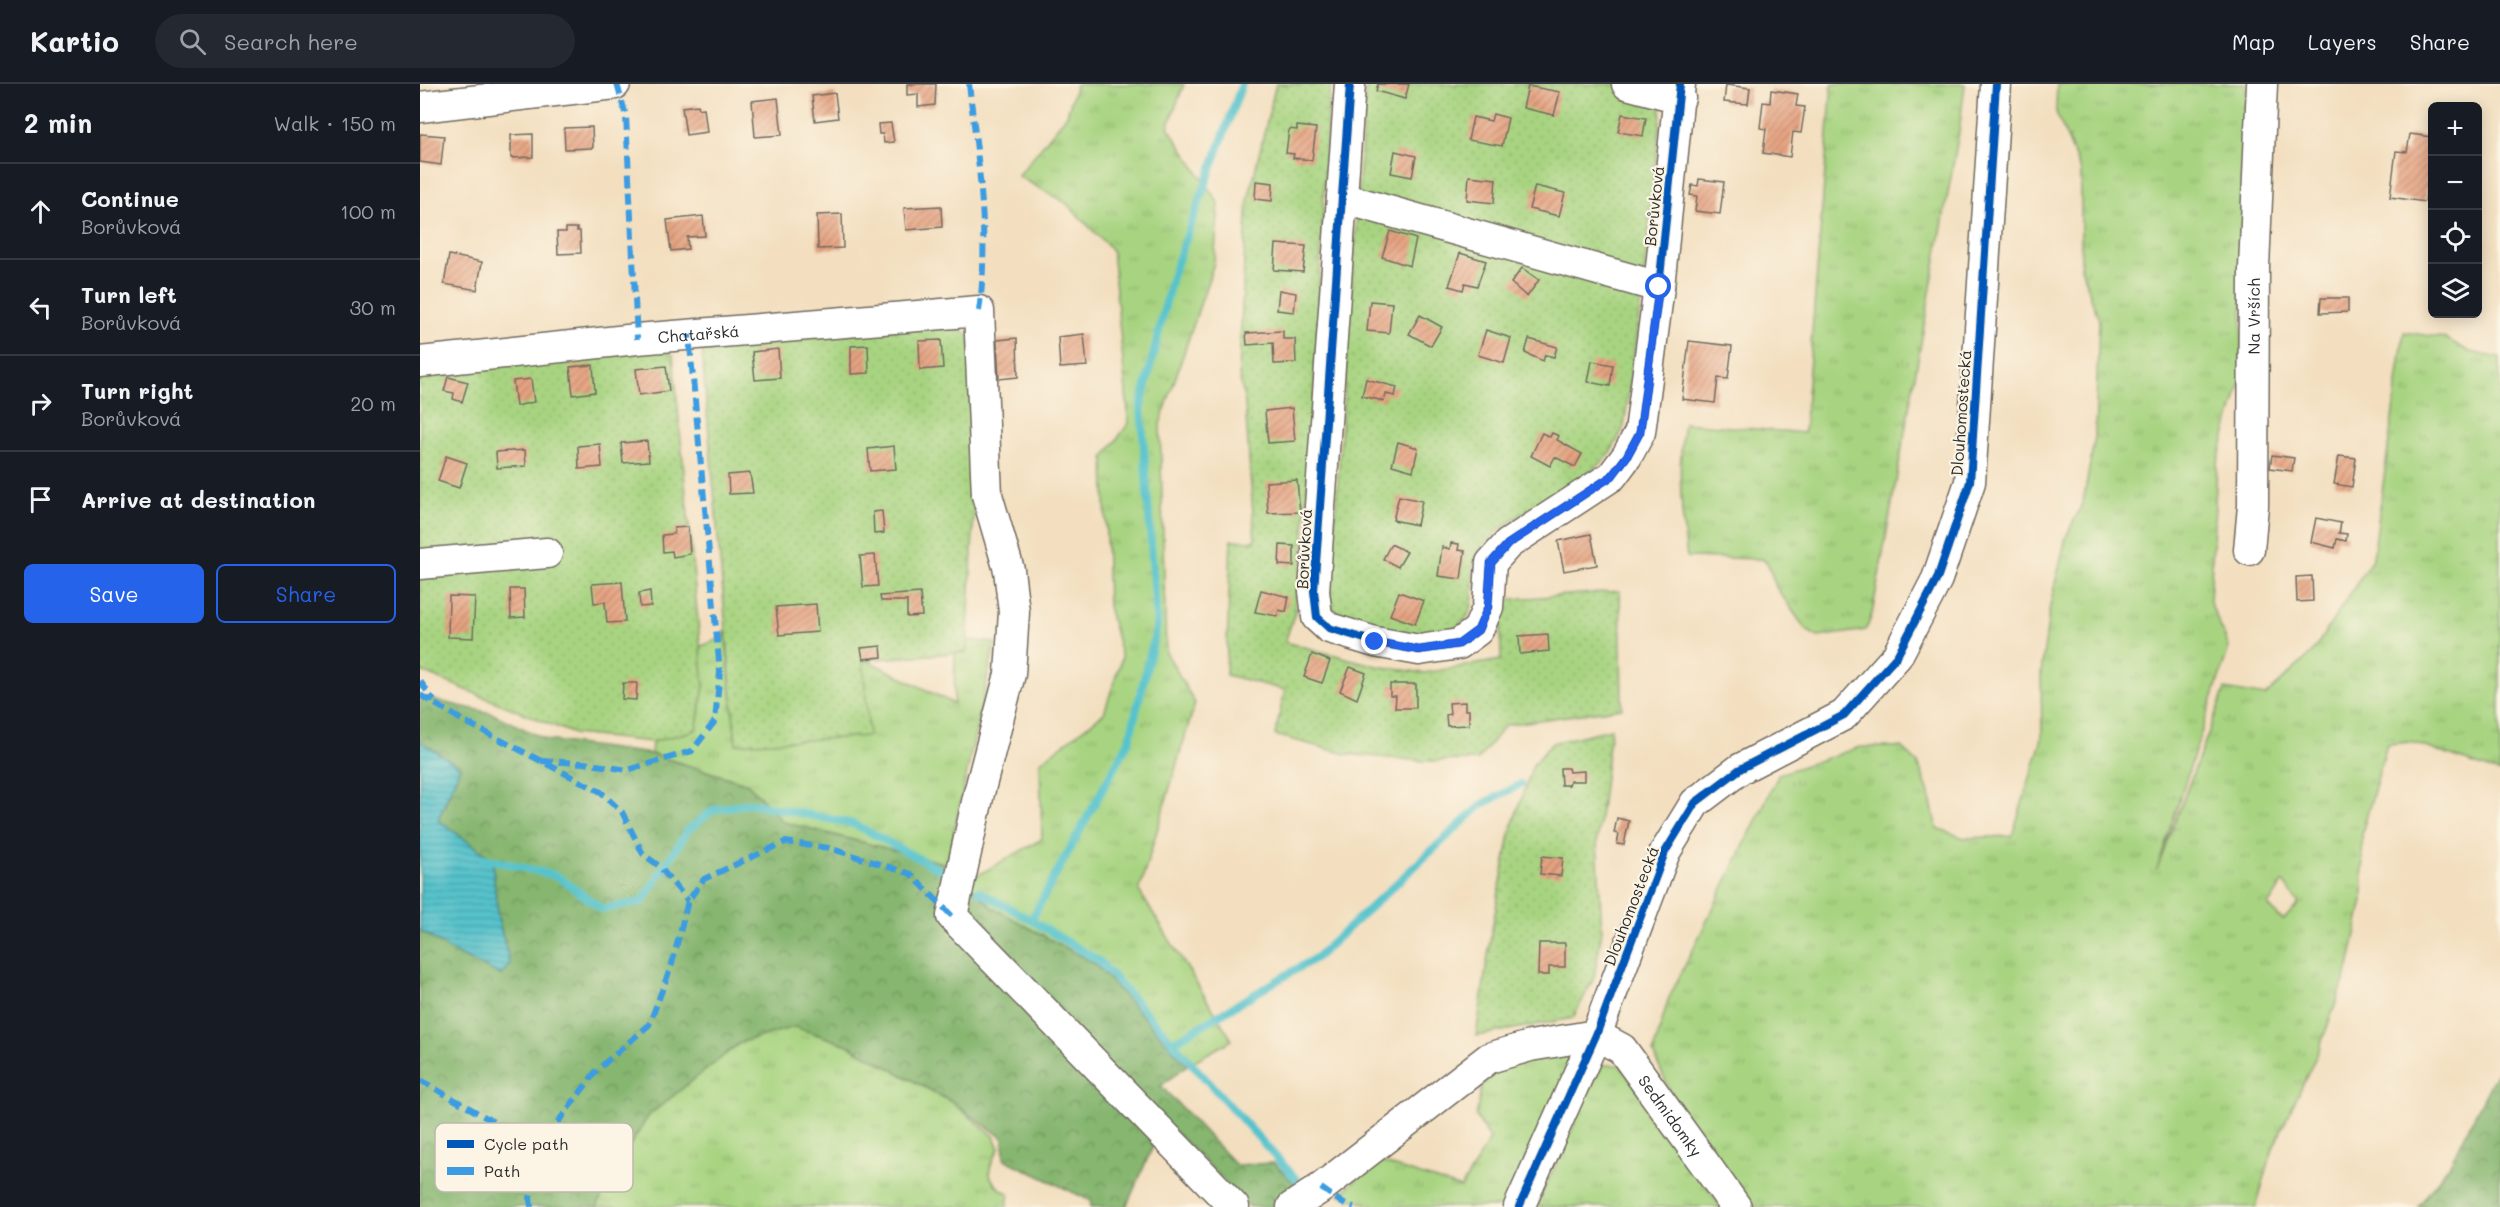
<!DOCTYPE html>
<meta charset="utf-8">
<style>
:root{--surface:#171b24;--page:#242831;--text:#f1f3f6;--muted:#9ea1a6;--line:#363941;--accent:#2563eb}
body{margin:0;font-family:Mali,sans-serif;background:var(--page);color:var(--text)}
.controls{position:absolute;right:18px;top:18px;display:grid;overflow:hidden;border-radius:9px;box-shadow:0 3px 15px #0003}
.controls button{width:54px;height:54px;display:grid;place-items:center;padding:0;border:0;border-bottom:2px solid var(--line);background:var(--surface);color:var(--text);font:30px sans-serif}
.stop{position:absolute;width:18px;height:18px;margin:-14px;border:4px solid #2563eb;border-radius:50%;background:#fff}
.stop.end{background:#2563eb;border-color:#fff;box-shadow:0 2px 6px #0008}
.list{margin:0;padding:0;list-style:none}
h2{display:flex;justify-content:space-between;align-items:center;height:78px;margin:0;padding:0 24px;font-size:26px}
h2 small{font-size:20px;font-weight:400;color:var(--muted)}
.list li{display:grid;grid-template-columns:39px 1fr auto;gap:18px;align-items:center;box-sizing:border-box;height:96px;padding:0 24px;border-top:2px solid var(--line)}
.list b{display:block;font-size:22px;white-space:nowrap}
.list p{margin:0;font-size:20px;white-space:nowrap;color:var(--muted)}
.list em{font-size:20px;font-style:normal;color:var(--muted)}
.actions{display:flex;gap:12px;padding:18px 24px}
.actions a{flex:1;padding:14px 0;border:2px solid var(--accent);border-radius:9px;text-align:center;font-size:21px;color:var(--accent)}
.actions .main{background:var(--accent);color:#fff}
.icon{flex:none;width:33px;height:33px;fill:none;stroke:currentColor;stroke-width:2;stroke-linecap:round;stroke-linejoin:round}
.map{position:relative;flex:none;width:2080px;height:1123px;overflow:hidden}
header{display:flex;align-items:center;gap:36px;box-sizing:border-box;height:84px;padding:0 30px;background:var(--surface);border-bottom:2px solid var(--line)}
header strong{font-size:28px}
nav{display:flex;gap:33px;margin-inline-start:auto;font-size:21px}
.search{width:420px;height:54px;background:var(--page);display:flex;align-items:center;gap:15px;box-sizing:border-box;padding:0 21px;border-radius:33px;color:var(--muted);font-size:22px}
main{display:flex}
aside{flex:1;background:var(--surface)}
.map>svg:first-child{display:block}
.grass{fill:url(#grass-tufts);stroke:#6a8056;stroke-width:1.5;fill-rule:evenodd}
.forest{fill:url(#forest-crowns);stroke:#58704d;stroke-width:1.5}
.park{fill:url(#park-dots);stroke:#6a8056;stroke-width:1.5}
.water{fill:url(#water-rules);stroke:#40777c;stroke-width:1.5}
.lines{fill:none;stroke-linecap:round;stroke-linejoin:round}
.stream{stroke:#56c3cc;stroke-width:8}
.building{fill:url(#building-hatch)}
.minor-casing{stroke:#716a5f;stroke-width:33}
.minor{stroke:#fff;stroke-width:30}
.quiet{stroke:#3d9ce1;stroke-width:6;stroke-dasharray:12 6;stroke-linecap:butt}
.cycleway-casing{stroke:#fcf5e5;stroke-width:11}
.cycleway{stroke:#0057b8;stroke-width:8}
.route{stroke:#2563eb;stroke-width:8}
.labels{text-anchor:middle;stroke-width:4.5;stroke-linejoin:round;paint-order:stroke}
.street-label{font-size:16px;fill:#2b2b2b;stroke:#fcf5e5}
.key{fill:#fcf5e5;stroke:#bdb8ad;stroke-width:1.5}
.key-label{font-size:16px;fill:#2b2b2b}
</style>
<header>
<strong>Kartio</strong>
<div class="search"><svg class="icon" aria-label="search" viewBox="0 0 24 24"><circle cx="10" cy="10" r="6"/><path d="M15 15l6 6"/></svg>Search here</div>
<nav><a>Map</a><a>Layers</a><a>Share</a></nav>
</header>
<main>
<aside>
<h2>2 min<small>Walk · 150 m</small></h2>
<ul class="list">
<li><svg class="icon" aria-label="ahead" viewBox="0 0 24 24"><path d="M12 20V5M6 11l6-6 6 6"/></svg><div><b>Continue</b><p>Borůvková</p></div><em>100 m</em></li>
<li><svg class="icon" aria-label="left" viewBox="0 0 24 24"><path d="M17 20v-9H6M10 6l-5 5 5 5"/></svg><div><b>Turn left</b><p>Borůvková</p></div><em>30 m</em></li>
<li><svg class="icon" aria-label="right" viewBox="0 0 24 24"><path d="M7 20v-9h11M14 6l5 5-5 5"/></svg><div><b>Turn right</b><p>Borůvková</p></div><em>20 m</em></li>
<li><svg class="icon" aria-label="arrive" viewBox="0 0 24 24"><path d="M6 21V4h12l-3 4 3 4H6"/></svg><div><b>Arrive at destination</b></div></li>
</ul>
<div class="actions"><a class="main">Save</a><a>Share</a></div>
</aside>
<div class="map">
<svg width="2080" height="1123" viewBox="0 0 2080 1123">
<defs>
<pattern id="grass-tufts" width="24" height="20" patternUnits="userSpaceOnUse" patternTransform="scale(1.5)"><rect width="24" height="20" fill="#a8d481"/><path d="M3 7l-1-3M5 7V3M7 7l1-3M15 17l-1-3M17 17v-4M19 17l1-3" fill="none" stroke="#91b670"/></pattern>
<pattern id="forest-crowns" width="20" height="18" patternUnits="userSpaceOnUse" patternTransform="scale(1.5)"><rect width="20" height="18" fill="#86b66f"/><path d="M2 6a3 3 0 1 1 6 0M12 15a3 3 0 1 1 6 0" fill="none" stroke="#6e945b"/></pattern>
<pattern id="park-dots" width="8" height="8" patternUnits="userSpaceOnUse" patternTransform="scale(1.5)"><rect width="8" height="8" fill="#a8d481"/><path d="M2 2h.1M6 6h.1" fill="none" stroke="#91b670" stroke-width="1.8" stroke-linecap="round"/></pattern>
<pattern id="water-rules" width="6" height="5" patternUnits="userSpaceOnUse" patternTransform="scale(1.5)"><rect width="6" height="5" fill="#56c3cc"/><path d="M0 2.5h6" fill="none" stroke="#479fa6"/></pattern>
<pattern id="building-hatch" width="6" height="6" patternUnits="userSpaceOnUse" patternTransform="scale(1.5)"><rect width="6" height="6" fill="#e6a381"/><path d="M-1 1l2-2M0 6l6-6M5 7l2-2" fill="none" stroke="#bb856a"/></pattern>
</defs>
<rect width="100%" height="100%" fill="#fcf5e5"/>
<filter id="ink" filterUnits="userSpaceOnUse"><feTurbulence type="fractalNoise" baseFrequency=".0167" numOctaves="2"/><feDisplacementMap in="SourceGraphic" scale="12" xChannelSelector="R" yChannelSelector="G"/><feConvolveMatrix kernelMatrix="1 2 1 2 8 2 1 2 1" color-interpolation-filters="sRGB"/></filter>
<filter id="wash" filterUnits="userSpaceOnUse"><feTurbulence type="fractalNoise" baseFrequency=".008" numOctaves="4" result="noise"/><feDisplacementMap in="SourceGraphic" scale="24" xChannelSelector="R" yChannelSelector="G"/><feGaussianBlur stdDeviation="1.35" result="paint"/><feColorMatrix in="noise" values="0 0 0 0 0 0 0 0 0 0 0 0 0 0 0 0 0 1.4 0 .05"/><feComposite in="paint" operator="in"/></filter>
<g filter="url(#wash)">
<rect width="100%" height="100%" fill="#f3dfc0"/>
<!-- grass -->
<g class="grass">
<path d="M656 0H764L748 43 799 120 794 179 740 340 746 568 775 619 719 807 812 956 767 981 675 880 573 824 546 798 622 755 620 678 684 629 702 574 688 522 684 373 709 339 692 166 646 119 598 92 647 31Z"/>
<path d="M1412 0H1545L1539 48 1452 530 1446 546 1398 553 1386 546 1356 503 1347 478 1342 475 1267 473C1261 429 1257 382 1264 339L1384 349Z"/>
<path d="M1637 0H1826L1821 296 1797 380 1790 518 1809 563 1737 785 1805 605 1845 612 1892 569 1953 474 1984 248 2025 254 2050 268 2080 274V689L1991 658 1967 660 1942 749 1943 816 1929 883 1898 968 1853 1064 1836 1123H1333L1261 1032 1233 969 1248 916 1359 690 1440 663H1481L1498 679 1508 706 1517 744 1544 754 1592 752 1622 655 1621 589 1630 522 1646 453 1663 418 1675 353 1679 236 1661 184V87L1636 28ZM1863 798 1879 820 1863 836 1848 822Z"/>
<path d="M305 548 316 660 443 576H447L534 620 535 569 547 568 548 556 575 559 527 780 363 738 328 700 231 670 232 658 276 646 284 602 279 563 302 554Z"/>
<path d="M375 942 428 961 530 1017 574 1052 579 1065C565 1085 566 1098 589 1110L587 1123H177L191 1091 229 1031 321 958Z"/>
<path d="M1157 966 1084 1123H956L919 1111 957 1077 1041 1104 1070 1055 1056 1032 1062 1001 1085 979Z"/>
<path d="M1182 981H1200L1301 1123H1116Z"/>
</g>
<!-- forest -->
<g class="forest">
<path d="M0 613 71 629 127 656 231 670 328 700 363 738 527 780 573 824 675 880 767 981 741 1002 816 1081 854 1079 882 1108 851 1123H830L751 1044 735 1058 706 1123H670L671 1117 584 1075 583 1054 530 1017 428 961 375 943 321 958 229 1031 191 1091 177 1123H0V846L35 869 81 891 90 880 78 834 72 775 18 736 40 684 0 657Z"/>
<path d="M2080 982V1123H1998L2030 1080Z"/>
</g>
<!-- park -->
<g class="park">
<path d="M856 0H911L908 19 894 316 880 502 876 509 875 528 865 558 957 582 1004 589 1081 576 1080 516 1200 507 1202 624 1085 641 1058 676 1003 677 926 670 855 651 865 606 806 591 811 456 835 457 825 319 819 290 824 179 828 116Z"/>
<path d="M946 0H1244L1223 201 1204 343C1197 356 1191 371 1179 381 1141 412 1088 429 1057 469 1045 486 1066 529 1034 544 1002 559 949 540 918 529L913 525 910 507Z"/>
<path d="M519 242 541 245 550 253 555 407 547 568 443 576 449 652 316 660 282 269 288 262Z"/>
<path d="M240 265 253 271 284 602 276 646 232 658 154 650 0 587V289Z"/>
<path d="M1191 645 1177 757 1182 846 1174 894 1153 934 1056 952 1072 845 1091 745 1113 681 1132 659Z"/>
</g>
<!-- water -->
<path class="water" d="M0 657 40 683 18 736 72 775 78 834 90 880 81 891 35 869 0 846Z"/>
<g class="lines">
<!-- stream -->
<g class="stream">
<path d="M64 774 137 792 182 825 222 818 268 746 293 726 330 719 434 740 522 787"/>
<path d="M558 807 611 836 679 877 876 1095"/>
<path d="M611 836 709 657 737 542 721 322 752 193 822 0"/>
<path d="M752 959 897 873 1061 721 1101 700"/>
</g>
</g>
<g id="blocks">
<!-- building -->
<g class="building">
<path d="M487 0H516L515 21 498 23V10L487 11Z"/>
<path d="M958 0H989L985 15 956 7Z"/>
<path d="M1306 1 1330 4 1328 20 1304 18Z"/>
<path d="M1108 2 1140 8 1134 31 1103 24Z"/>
<path d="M1351 6 1378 10 1376 22 1385 23 1381 49 1373 48 1370 73 1343 69 1346 45 1340 44 1343 18 1350 19Z"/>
<path d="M415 9 418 34 395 37 392 12Z"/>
<path d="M358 14 362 51 335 53 332 17Z"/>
<path d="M278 21 279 25 284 24 287 48 266 51 262 23Z"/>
<path d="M1073 30 1088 34 1082 62 1048 56 1053 33 1071 37Z"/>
<path d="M1202 30 1226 34 1223 52 1198 48Z"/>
<path d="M471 39 474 58 464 59 463 50H459L458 40Z"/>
<path d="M877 42 896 44 892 76 873 74 874 70 866 69 869 45 877 46Z"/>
<path d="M172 43 173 64 145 65 144 44Z"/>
<path d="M0 50 24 52 21 81 0 78Z"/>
<path d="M113 50V73L91 74V51Z"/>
<path d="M1990 50 2012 53 2005 118 1970 113 1976 67 1987 68Z"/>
<path d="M975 67 996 72 992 93 971 89Z"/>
<path d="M1049 92 1076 95 1074 119 1047 116Z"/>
<path d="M1279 95 1304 98 1300 130 1275 127 1277 112 1270 111 1272 101 1278 102Z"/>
<path d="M836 97 853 99 852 117 835 115Z"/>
<path d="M1115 102 1145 109 1139 132 1109 125Z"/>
<path d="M521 122 522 143 486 146 484 124Z"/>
<path d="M422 130 423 164 398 165 397 131Z"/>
<path d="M283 132 285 152 267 153 268 165 251 167 247 136Z"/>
<path d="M146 144H157V147H160L161 169 138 170 137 148H146Z"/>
<path d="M970 147 996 155 990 182 962 173Z"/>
<path d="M856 160 886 162 883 188 854 186Z"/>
<path d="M1040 169 1066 177 1057 202 1045 199 1043 206 1029 202Z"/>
<path d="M29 171 62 178 57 206 24 200Z"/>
<path d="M1102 184 1119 196 1107 213 1091 199Z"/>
<path d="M859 206 876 209 874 228 857 226Z"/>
<path d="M1901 214H1928V228L1900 229Z"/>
<path d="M950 217 972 219 969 249 947 247Z"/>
<path d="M1000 231 1022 243 1011 262 989 250Z"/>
<path d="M1066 246 1091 254 1084 279 1058 271Z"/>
<path d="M863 247V255H875L876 279 854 280 853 259 827 261 826 249Z"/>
<path d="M664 250 667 282 640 284 638 253Z"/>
<path d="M597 254 598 293 579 295 577 256Z"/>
<path d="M1109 255 1137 263 1134 273 1125 271 1123 277 1105 269Z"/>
<path d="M521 256 523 284 500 286 499 257Z"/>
<path d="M1269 257 1312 262 1308 295 1298 294 1295 319 1262 315Z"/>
<path d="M448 261 449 289 431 290V262Z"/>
<path d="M358 265 360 294 335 296 332 268Z"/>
<path d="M1172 277 1193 281 1190 302 1168 298Z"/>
<path d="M173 281 175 308 153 311 150 283Z"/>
<path d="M246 282 249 307 219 311 216 285Z"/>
<path d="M28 293 48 298 42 318 33 315 34 309 24 307Z"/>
<path d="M111 295 114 318 96 322 93 297Z"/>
<path d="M946 295 977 303 975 312 966 310 964 317 942 312Z"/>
<path d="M872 324 875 357 848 359 845 327Z"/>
<path d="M1122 349 1130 353 1132 349 1139 352 1137 356 1162 370 1155 383 1135 373 1130 382 1111 372Z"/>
<path d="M227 357 229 377 203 379 201 359Z"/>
<path d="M978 358 998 364 993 387 972 381Z"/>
<path d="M180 360 182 383 159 385 158 362Z"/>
<path d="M474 362 476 385 450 387 448 365Z"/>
<path d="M105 366 106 382 77 384 76 368Z"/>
<path d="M1852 371 1874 374 1872 387 1850 384Z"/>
<path d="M26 372 47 379 39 404 18 397Z"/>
<path d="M1919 372 1936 374 1932 403 1914 400Z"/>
<path d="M330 389 333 409 309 410 308 391Z"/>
<path d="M877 396 880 428 848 429 846 398Z"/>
<path d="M979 412 1002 417 997 441 973 436Z"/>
<path d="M462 427 464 449 454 450 453 428Z"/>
<path d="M1896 434 1921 439 1919 449 1927 450 1926 457 1917 455 1915 464 1891 458Z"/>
<path d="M268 443 270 470 253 473 252 467 243 468 242 451 254 450V444Z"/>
<path d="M1171 450 1177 481 1144 487 1138 457Z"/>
<path d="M1031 459 1039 460 1038 466 1045 467 1041 495 1018 492 1022 463 1030 465Z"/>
<path d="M971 460 987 468 978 483 963 475Z"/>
<path d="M860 461 874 462V482L859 481Z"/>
<path d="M455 471 458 502 443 503 440 472Z"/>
<path d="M1892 492 1893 517 1877 518 1876 493Z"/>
<path d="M202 498 205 538 187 539 185 518 174 519 172 500Z"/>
<path d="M90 505H104L105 533 91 534Z"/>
<path d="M841 506 869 513 866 528 859 526 857 532 835 528Z"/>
<path d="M230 507 231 522 220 523 219 509Z"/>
<path d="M979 508 1004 517 995 540 970 531Z"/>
<path d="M500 509 502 532 487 533V517H461L460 512Z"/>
<path d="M29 512 55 513 53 554 28 553Z"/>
<path d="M396 520 398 548 359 551 356 523Z"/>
<path d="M1128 550 1129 567 1100 570 1099 552Z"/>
<path d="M461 562 462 573 443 575 441 564Z"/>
<path d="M892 570 910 577 902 599 884 593Z"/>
<path d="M930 583 946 589 937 615 920 607Z"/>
<path d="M203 599H217L216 616 202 615Z"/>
<path d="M970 600H996V624H975L976 612H970Z"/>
<path d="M1045 618V626H1049V641L1027 642 1026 631 1030 630 1029 619Z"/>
<path d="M1140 684H1148L1149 688 1164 687V697H1150L1149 701H1141Z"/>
<path d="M1197 734 1209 737 1204 761 1197 760 1199 750 1194 749Z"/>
<path d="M1122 772 1143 774 1141 792 1120 790Z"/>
<path d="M1119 859H1145V883H1129V891H1118Z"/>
</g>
</g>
</g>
<g filter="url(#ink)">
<use href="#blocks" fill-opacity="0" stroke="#716a5f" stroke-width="1.5"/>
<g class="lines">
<defs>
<g id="minor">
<path d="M930 0 894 507 897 533 909 544 955 558 999 566 1039 560 1058 546 1068 523 1071 479 1088 460 1192 392 1207 372 1220 348 1239 203 1260 0"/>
<path d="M1207 0 1260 14"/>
<path d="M0 23 195 0"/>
<path d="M922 114 1239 203"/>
<path id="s1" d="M0 278 217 255 559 227 567 411 589 486 594 528 590 590 559 709 532 832 814 1123"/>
<path id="s2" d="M1829 466 1833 422 1834 184 1842 0"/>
<path d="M0 480 127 469"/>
<path id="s3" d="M1176 951 1202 965 1316 1123"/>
<path d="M872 1123 901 1104 1069 974 1110 962 1176 951"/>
<path d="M1099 1123 1176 951 1245 768 1275 719 1320 685 1424 631 1477 572 1517 495 1550 398 1576 0"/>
</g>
</defs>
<!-- minor casing -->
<use href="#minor" class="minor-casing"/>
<!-- minor -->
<use href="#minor" class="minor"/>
<!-- quiet -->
<g class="quiet">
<path d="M197 0 206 32 217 255"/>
<path d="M549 0C558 75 570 152 559 227"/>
<path d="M0 597 14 617"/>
<path d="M0 611 42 636 181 708 202 728 223 770 239 782 268 817"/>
<path d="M121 677 164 679 208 686 272 667 295 637 300 588 269 251"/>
<path d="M0 996 95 1050 126 1054"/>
<path d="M901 1104 924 1120 934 1123"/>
<path d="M111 1123 110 1114 126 1054 177 986 229 941 252 880 268 817 284 795 365 758 409 764 491 790 532 832"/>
</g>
<defs>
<g id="cycleway">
<path d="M930 0 894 507 897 533 909 544 955 558 999 566 1039 560 1058 546 1068 523 1071 479 1088 460 1192 392 1207 372 1220 348 1239 203 1260 0"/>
<path d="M1099 1123 1176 951 1245 768 1275 719 1320 685 1424 631 1477 572 1517 495 1550 398 1576 0"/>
</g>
</defs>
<!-- cycleway casing -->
<use href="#cycleway" class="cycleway-casing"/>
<!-- cycleway -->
<use href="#cycleway" class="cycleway"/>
</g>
</g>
<g class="lines" filter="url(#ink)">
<!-- route -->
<path class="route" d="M955 558 999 566 1039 560 1058 546 1068 523 1071 479 1088 460 1192 392 1207 372 1220 348 1239 203"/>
</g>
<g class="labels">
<!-- street labels -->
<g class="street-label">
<text transform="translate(1234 122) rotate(-84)" y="6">Borůvková</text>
<text dy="6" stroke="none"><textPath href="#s2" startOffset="234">Na Vrších</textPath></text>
<text dy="6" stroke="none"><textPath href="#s1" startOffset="280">Chatařská</textPath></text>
<text transform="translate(1541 329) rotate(-86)" y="6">Dlouhomostecká</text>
<text transform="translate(884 465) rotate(-87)" y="6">Borůvková</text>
<text transform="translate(1211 822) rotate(-69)" y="6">Dlouhomostecká</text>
<text dy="6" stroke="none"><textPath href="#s3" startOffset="112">Sedmidomky</textPath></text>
</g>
</g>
<!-- legend -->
<rect x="15" y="1039" width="198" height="69" rx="9" class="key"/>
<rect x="27" y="1056" width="27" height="8" fill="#0057b8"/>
<rect x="27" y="1083" width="27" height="8" fill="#3d9ce1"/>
<g class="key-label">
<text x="64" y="1066">Cycle path</text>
<text x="64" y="1093">Path</text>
</g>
</svg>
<div class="controls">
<button>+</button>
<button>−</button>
<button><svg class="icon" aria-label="locate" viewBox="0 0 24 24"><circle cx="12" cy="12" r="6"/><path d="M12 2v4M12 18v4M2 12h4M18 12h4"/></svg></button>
<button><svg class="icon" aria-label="layers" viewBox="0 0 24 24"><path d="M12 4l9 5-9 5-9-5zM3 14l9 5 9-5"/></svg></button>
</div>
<div class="stop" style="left:1239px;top:203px"></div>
<div class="stop end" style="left:955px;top:558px"></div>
</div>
</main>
